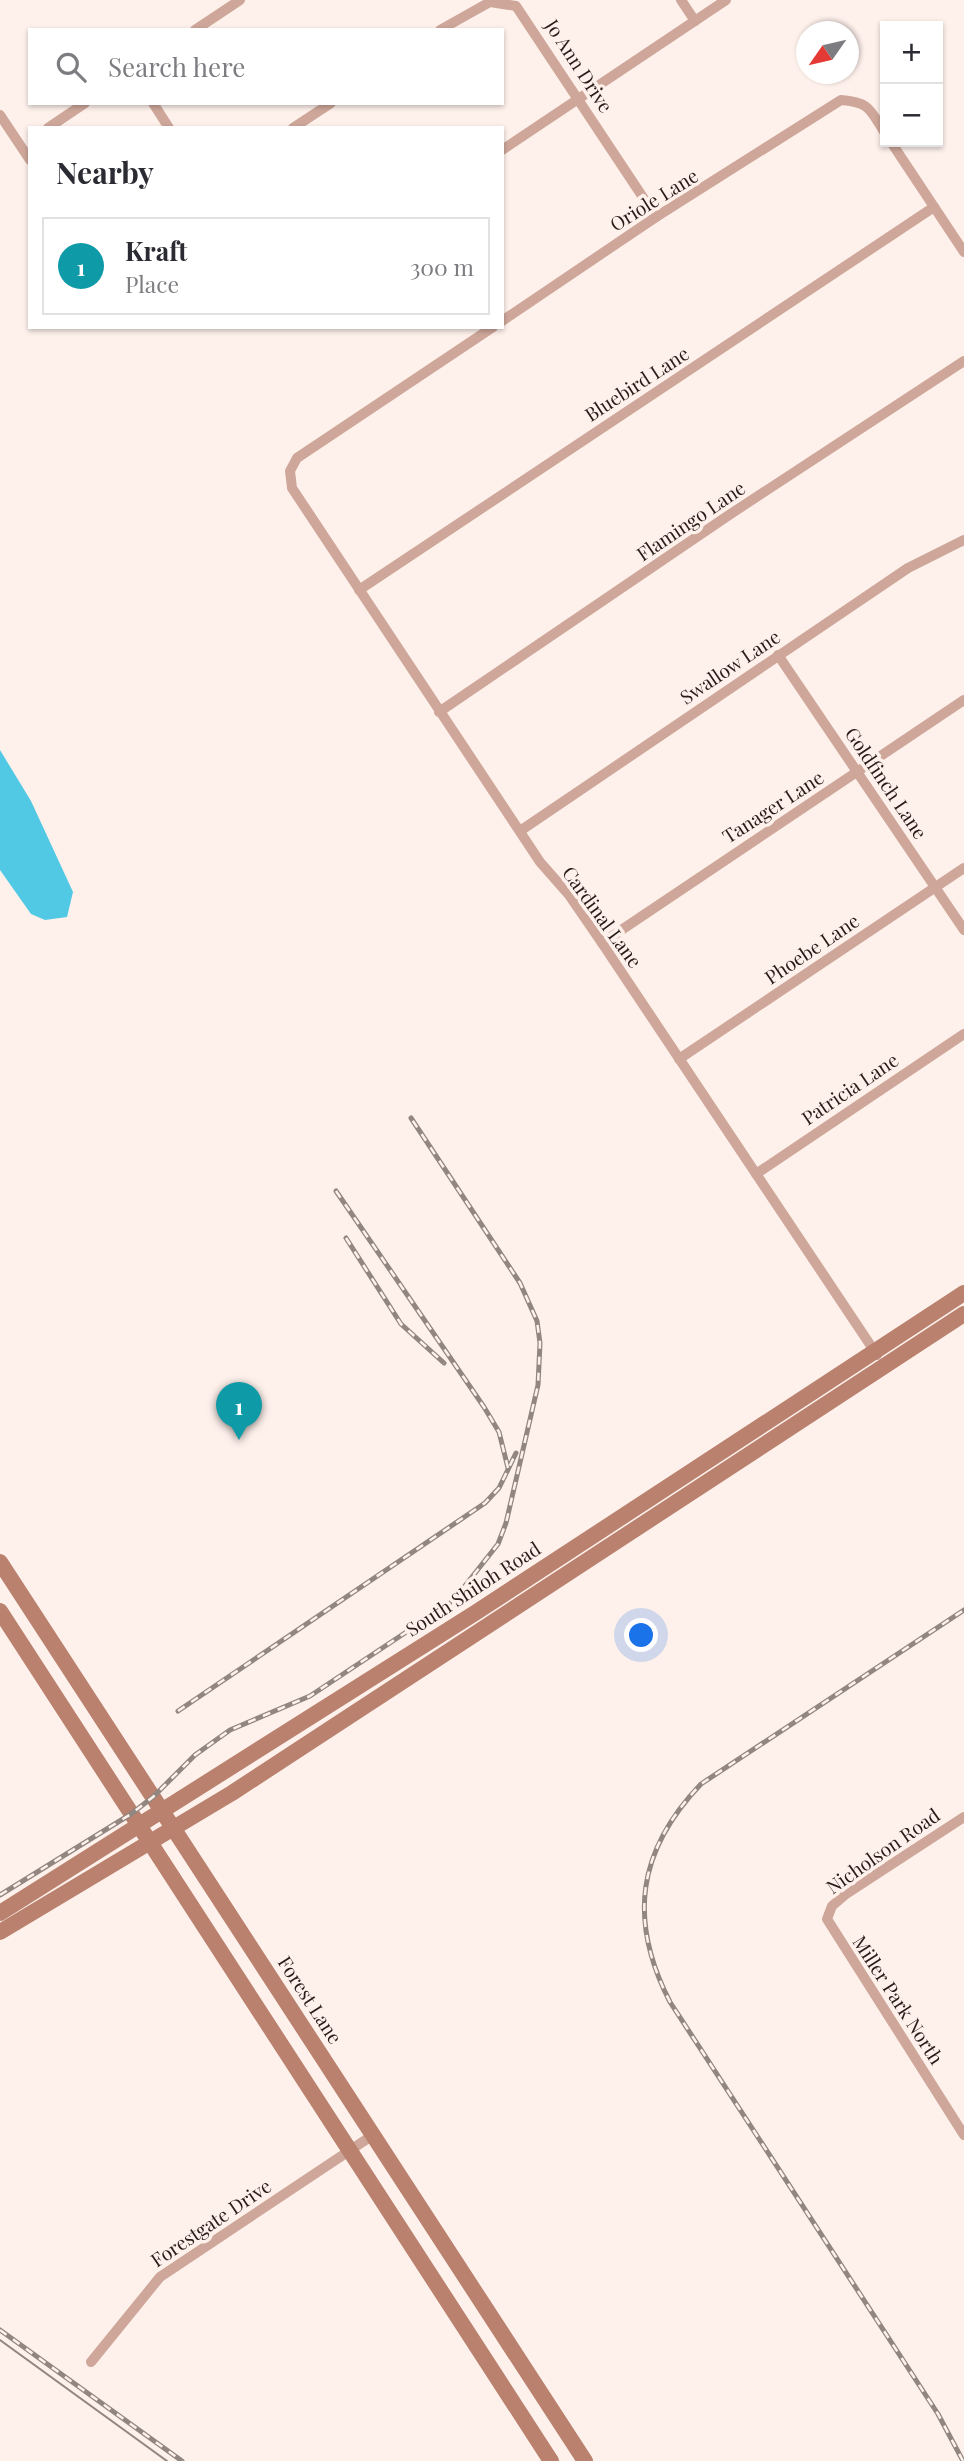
<!DOCTYPE html>
<meta charset="utf-8">
<style>
:root{--surface:#fff;--page:#f2f2f3;--text:#2b2b33;--muted:#7c7c81;--line:#e1e1e2;--accent:#0b8043}
body{margin:0;font-family:"Playfair Display",serif;background:var(--page);color:var(--text)}
.controls{position:absolute;right:21px;top:21px;display:grid;overflow:hidden;border-radius:0px;box-shadow:0 2px 5px #0004}
.controls button{width:63px;height:63px;display:grid;place-items:center;padding:0;border:0;border-bottom:2px solid var(--line);background:var(--surface);color:var(--text);font:35px sans-serif}
.compass{position:absolute;left:796px;top:21px;width:63px;height:63px;border-radius:50%;background:var(--surface);box-shadow:0 2px 5px #0004;rotate:236deg}
.you{position:absolute;left:642px;top:1636px;width:24px;height:24px;margin:-18px;border:5px solid #fff;border-radius:50%;background:#1a73e8;box-shadow:0 0 0 10px #1a73e833}
.badge{display:grid;place-items:center;width:46px;height:46px;border-radius:50%;background:var(--accent);color:#fff;font-size:23px;font-weight:700}
.pin{position:absolute;translate:-50% -58px;filter:drop-shadow(0 2px 4px #0008)}
.pin::after{content:'';position:absolute;top:37px;width:24px;height:21px;background:inherit;clip-path:polygon(0 0,100% 0,50% 100%)}
.list{margin:0;padding:0;list-style:none}
h2{display:flex;justify-content:space-between;align-items:center;height:91px;margin:0;padding:0 28px;font-size:30px}
h2 small{font-size:23px;font-weight:400;color:var(--muted)}
.list li{display:grid;grid-template-columns:46px 1fr auto;gap:21px;align-items:center;box-sizing:border-box;height:98px;margin:0 14px 14px;padding:0 14px;border:2px solid var(--line);border-radius:0px}
.list b{display:block;font-size:26px;white-space:nowrap}
.list p{margin:0;font-size:23px;white-space:nowrap;color:var(--muted)}
.list em{font-size:23px;font-style:normal;color:var(--muted)}
.icon{flex:none;width:38px;height:38px;fill:none;stroke:currentColor;stroke-width:2;stroke-linecap:round;stroke-linejoin:round}
.map{position:relative;flex:none;width:964px;height:2461px;overflow:hidden}
.search{position:absolute;background:var(--surface);box-shadow:0 2px 5px #0004;left:28px;top:28px;width:476px;height:77px;display:flex;align-items:center;gap:18px;box-sizing:border-box;padding:0 24px;border-radius:0px;color:var(--muted);font-size:26px}
.panel{position:absolute;background:var(--surface);box-shadow:0 2px 5px #0004;left:28px;top:126px;width:476px;height:203px;border-radius:0px}
.map>svg:first-child{display:block}
.water{fill:#52c9e4}
.lines{fill:none;stroke-linecap:round;stroke-linejoin:round}
.street{stroke:#cea79a;stroke-width:10}
.secondary{stroke:#b9816e;stroke-width:16}
.tram{stroke:#928681;stroke-width:2}
.rail-casing{stroke:#928681;stroke-width:5}
.rail{stroke:#fef1ec;stroke-width:2.5;stroke-dasharray:8;stroke-linecap:butt}
.labels{text-anchor:middle;stroke-width:7;stroke-linejoin:round;paint-order:stroke}
.street-label{font-size:19px;fill:#281c18;stroke:#fef1ec}
</style>
<div class="map">
<svg width="964" height="2461" viewBox="0 0 964 2461">
<rect width="100%" height="100%" fill="#fef1ec"/>
<!-- water -->
<path class="water" d="M0 750 31 801 73 892 67 917 45 920 31 914 0 870Z"/>
<g class="lines">
<!-- street -->
<g class="street">
<path d="M681 0 695 21"/>
<path d="M195 30 240 0"/>
<path d="M440 30 490 2 516 6 656 217"/>
<path d="M153 103 169 128"/>
<path d="M0 115 30 160"/>
<path d="M48 128 85 103"/>
<path d="M293 128 331 103"/>
<path d="M891 142 964 252"/>
<path d="M502 150 726 0"/>
<path d="M502 321 656 217 841 100C870 102 870 110 885 133"/>
<path d="M493 327 297 458 290 471 292 488 540 862 569 895 602 943 877 1355"/>
<path d="M359 590 934 207"/>
<path d="M778 655 964 930"/>
<path d="M439 712 729 515 964 361"/>
<path d="M520 831 908 568 964 540"/>
<path d="M602 943 964 700"/>
<path d="M679 1059 964 868"/>
<path d="M756 1174 964 1034"/>
<path d="M964 1817 846 1894 832 1906 827 1919 964 2135"/>
<path d="M91 2362 160 2277 373 2135"/>
</g>
<!-- secondary -->
<g class="secondary">
<path d="M0 1562 585 2461"/>
<path d="M0 1611 551 2461"/>
<path d="M0 1913 475 1613 964 1293"/>
<path d="M0 1932 232 1793 964 1314"/>
</g>
<!-- tram -->
<path class="tram" d="M0 2340 167 2461"/>
<defs>
<g id="rail">
<path d="M336 1191 484 1407 499 1432 508 1468"/>
<path d="M346 1238 401 1324 444 1363"/>
<path d="M178 1711 485 1503 499 1488 516 1453"/>
<path d="M0 1895 131 1814 153 1797 195 1755 230 1730 310 1696 453 1601 498 1544 506 1523 538 1385 540 1343 537 1321 520 1283 411 1118"/>
<path d="M0 2330 182 2461"/>
<path d="M963 2461 938 2414 670 2002C628 1920 637 1851 701 1784L964 1610"/>
</g>
</defs>
<!-- rail casing -->
<use href="#rail" class="rail-casing"/>
<!-- rail -->
<use href="#rail" class="rail"/>
</g>
<g class="labels">
<!-- street labels -->
<g class="street-label">
<text transform="translate(579 66) rotate(57)" y="7">Jo Ann Drive</text>
<text transform="translate(654 200) rotate(-32)" y="7">Oriole Lane</text>
<text transform="translate(637 384) rotate(-33)" y="7">Bluebird Lane</text>
<text transform="translate(691 521) rotate(-34)" y="7">Flamingo Lane</text>
<text transform="translate(730 667) rotate(-34)" y="7">Swallow Lane</text>
<text transform="translate(886 783) rotate(56)" y="7">Goldfinch Lane</text>
<text transform="translate(773 807) rotate(-33)" y="7">Tanager Lane</text>
<text transform="translate(602 917) rotate(54)" y="7">Cardinal Lane</text>
<text transform="translate(812 949) rotate(-34)" y="7">Phoebe Lane</text>
<text transform="translate(850 1089) rotate(-34)" y="7">Patricia Lane</text>
<text transform="translate(473 1589) rotate(-33)" y="7">South Shiloh Road</text>
<text transform="translate(883 1851) rotate(-35)" y="7">Nicholson Road</text>
<text transform="translate(310 2000) rotate(57)" y="7">Forest Lane</text>
<text transform="translate(898 2000) rotate(57)" y="7">Miller Park North</text>
<text transform="translate(211 2223) rotate(-34)" y="7">Forestgate Drive</text>
</g>
</g>
</svg>
<div class="controls">
<button>+</button>
<button>−</button>
</div>
<svg class="compass" viewBox="-18 -18 36 36"><path d="M0-13l5 13h-10z" fill="#e53935"/><path d="M0 13l5-13h-10z" fill="#7c7c81"/></svg>
<div class="you"></div>
<div class="pin badge" style="left:239px;top:1440px;background:#0f9aa8">1</div>
<div class="search"><svg class="icon" aria-label="search" viewBox="0 0 24 24"><circle cx="10" cy="10" r="6"/><path d="M15 15l6 6"/></svg>Search here</div>
<section class="panel">
<h2>Nearby<small></small></h2>
<ul class="list">
<li><span class="badge" style="background:#0f9aa8">1</span><div><b>Kraft</b><p>Place</p></div><em>300 m</em></li>
</ul>
</section>
</div>
